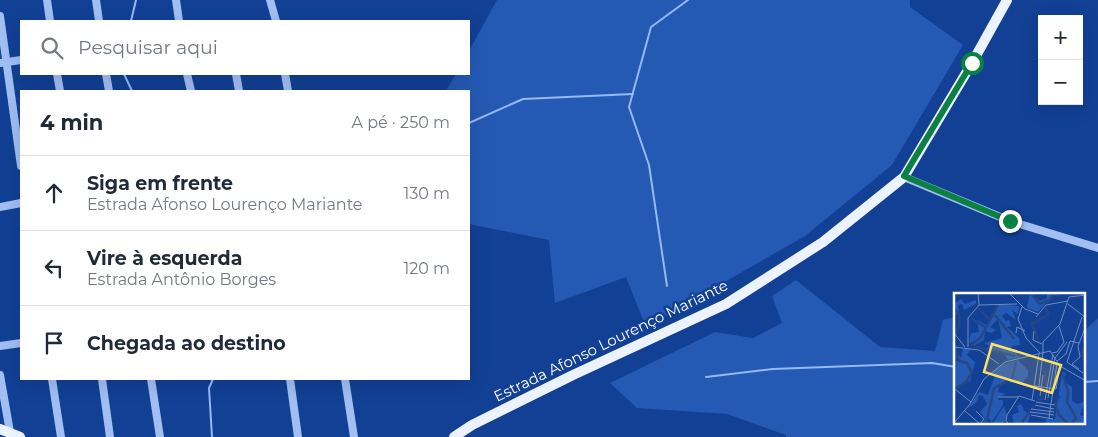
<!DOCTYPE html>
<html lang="pt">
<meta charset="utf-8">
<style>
:root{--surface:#fff;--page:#f2f2f3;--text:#1f2937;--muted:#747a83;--line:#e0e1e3}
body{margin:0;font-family:Montserrat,sans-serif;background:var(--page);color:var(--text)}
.controls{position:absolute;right:15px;top:15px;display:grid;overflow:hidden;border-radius:0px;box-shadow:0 5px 20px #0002}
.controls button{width:45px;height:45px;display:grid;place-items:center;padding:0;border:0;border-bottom:1px solid var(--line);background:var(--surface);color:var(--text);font:25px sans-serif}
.stop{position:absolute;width:15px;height:15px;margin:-11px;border:4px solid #0b8043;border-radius:50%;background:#fff}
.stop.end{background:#0b8043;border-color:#fff;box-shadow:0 1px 5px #0008}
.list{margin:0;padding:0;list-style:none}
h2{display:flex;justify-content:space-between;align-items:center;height:65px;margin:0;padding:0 20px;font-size:21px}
h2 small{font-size:16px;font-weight:400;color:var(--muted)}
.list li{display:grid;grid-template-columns:32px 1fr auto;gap:15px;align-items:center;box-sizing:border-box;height:75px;padding:0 20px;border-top:1px solid var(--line)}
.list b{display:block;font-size:19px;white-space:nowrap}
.list p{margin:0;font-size:16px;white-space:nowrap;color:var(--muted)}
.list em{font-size:16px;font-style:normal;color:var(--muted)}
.icon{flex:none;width:28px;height:28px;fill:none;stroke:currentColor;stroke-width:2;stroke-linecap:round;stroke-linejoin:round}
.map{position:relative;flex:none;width:1098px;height:437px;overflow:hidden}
.search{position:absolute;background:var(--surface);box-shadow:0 5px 20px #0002;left:20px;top:20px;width:450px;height:55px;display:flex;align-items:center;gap:12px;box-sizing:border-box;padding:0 18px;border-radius:0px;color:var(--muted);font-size:19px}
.panel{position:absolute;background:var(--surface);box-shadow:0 5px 20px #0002;left:20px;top:90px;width:450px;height:290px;border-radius:0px}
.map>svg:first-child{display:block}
.green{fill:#2459b4}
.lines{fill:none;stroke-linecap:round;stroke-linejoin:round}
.stream{stroke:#93b9f6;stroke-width:2}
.minor{stroke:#a1bff3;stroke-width:8}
.major{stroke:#edf2ff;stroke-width:10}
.route{stroke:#0b8043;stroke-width:6}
.labels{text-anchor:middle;stroke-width:5;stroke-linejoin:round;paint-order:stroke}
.street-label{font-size:15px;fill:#fff;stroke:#124095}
.inset-river{fill:none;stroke:#254787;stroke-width:2.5}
.inset-road{fill:none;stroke:#718cbf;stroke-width:1}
.view{fill:#ffdf63;fill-opacity:0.15;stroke:#ffdf63;stroke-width:2.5}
.inset-edge{fill:none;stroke:#fff;stroke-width:2.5}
</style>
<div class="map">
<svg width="1098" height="437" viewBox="0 0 1098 437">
<rect width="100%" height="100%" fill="#124095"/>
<!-- green -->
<g class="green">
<path d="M497 0H910V7L963 45 892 165 805 236 646 327 626 277 555 303 549 240 469 224V91H446L456 74H469V51Z"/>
<path d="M796 280 880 347 935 351 943 320 955 317 956 423H1084V331L1098 318V437H786V435L727 414 637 408 610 383 715 332 753 338 782 323 772 296Z"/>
</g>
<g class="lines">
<!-- stream -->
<g class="stream">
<path d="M131 21 136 0"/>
<path d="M124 74 132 91"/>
<path d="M469 123 523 99 633 94"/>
<path d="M667 286 649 165 629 107 651 27 688 0"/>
<path d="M706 377 773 369 932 363 956 367"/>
<path d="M1084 382 1098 381"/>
<path d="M212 437 209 388 213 379"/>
</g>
<!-- minor -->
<g class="minor">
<path d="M47 0 50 21"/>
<path d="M96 0 99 21"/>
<path d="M176 0 179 21"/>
<path d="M270 0 276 21"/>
<path d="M0 16 21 166"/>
<path d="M0 63 21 60"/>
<path d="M57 74 60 91"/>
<path d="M106 74 109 91"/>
<path d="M187 74 191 91"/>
<path d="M236 74 239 91"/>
<path d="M285 74 288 91"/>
<path d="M904 177 1010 221 1098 248"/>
<path d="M0 207 21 203"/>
<path d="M0 346 21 343"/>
<path d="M0 375 10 432"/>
<path d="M52 379 61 437"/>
<path d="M102 379 110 437"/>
<path d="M151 379 160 437"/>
<path d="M290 379 298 437"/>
<path d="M345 379 354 437"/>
</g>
<!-- major -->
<g class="major">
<path d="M0 429 20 437"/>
<path d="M454 437 472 425 573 375 726 304 823 242 904 177 972 63 1007 0"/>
</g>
</g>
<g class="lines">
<!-- route -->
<path class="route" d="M972 63 904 176 1010 221"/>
</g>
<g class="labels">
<!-- street labels -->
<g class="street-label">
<text transform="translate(611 341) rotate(-26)" y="5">Estrada Afonso Lourenço Mariante</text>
</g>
</g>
<!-- overview -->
<g transform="translate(954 293)">
<rect width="131" height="131" fill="#124095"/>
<path d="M76 0 86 8 93 5V0H111L97 4 84 19 73 15ZM7 6 11 11 22 7V11L10 17 8 11 4 12 5 19 0 24V11ZM42 11 65 13 64 21 58 17 62 27 52 20 48 23 52 28 55 27 57 33 53 34 65 45 66 52 58 53 57 57 67 64 54 67 50 61 32 58 35 53 30 50 48 45 44 26 36 34 42 37 38 40 31 38 30 47 21 52 26 55 18 53 23 47 15 50 17 40 25 39 23 27 32 32 40 23ZM0 56 7 65 9 56H17L13 62 21 69 16 89 12 87 0 99ZM64 67 74 77V83L67 91 53 89 45 94 44 99 52 101 44 104V107H49V112L37 130 36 125 30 131 31 125 26 119 33 111 29 103 25 102 22 110 14 115 25 99 34 102 41 82 39 79 46 72ZM108 79 112 80 110 88 118 94V108L124 111 131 108 126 122 131 124V131H91L92 126H101ZM67 111 70 118 76 121 74 131H60L58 122 65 119 63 113ZM50 113 53 123 50 131H38Z" fill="#2459b4"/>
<path class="inset-river" d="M76 0 86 11 94 7M93 10 99 2H106M0 15 5 22V32L0 45M24 15 35 26M41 22 60 46M17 25 31 34M0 46 4 66M84 46 78 31 94 22 92 14M16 53 27 44 44 12M19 53 61 63M132 54 128 60 132 76M0 66 13 70 18 80 11 90 0 96M91 77 92 92M109 81 114 99 113 109 122 125 117 131M106 103 101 110 105 122 114 131M83 107 88 106 90 96M68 129 80 113M32 131 40 95 58 86 62 69"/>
<path class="inset-road" d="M55 0 71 16 84 21M114 11 132 25M25 12 63 11M68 14 64 26 72 45 86 60M82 24 92 12 114 8M128 24 113 69 129 80M80 38 79 47 88 51M0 40 11 54M62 40 63 34 71 38M0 54 25 57 45 71M14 54V25L25 12 24 0M89 59V49L106 31 115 4 132 2M98 60 103 59 110 49 105 33M103 68 112 61 116 48 125 50M125 76 118 71 126 64 124 53 132 33M81 93 102 96 106 73M85 93 89 59M2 97 17 109M86 103 89 82M44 104H64M94 105 101 65 113 49M78 107 85 61M91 107 99 61M82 109 101 112M81 112 100 116M77 116 100 119M11 118 26 131M22 118 30 126 26 131M76 119 100 122M77 122 99 126M95 125 103 70M0 130 16 111 30 86 51 69 96 58 106 73 132 88M54 130 52 128 53 122 65 103 81 108"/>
<path class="view" d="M38 51 107 72 98 100 30 79Z"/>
<rect width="131" height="131" class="inset-edge"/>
</g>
</svg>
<div class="controls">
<button>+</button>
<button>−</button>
</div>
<div class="stop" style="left:972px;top:63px"></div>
<div class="stop end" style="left:1010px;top:221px"></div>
<div class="search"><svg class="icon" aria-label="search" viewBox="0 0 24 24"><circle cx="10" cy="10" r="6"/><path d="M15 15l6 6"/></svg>Pesquisar aqui</div>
<section class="panel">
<h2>4 min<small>A pé · 250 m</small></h2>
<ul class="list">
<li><svg class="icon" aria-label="ahead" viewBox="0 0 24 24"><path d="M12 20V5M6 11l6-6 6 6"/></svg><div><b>Siga em frente</b><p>Estrada Afonso Lourenço Mariante</p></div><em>130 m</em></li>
<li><svg class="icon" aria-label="left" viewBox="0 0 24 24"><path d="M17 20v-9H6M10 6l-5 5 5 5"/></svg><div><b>Vire à esquerda</b><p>Estrada Antônio Borges</p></div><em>120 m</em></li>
<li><svg class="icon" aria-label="arrive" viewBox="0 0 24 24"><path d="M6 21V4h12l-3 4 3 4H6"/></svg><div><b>Chegada ao destino</b></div></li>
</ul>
</section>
</div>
